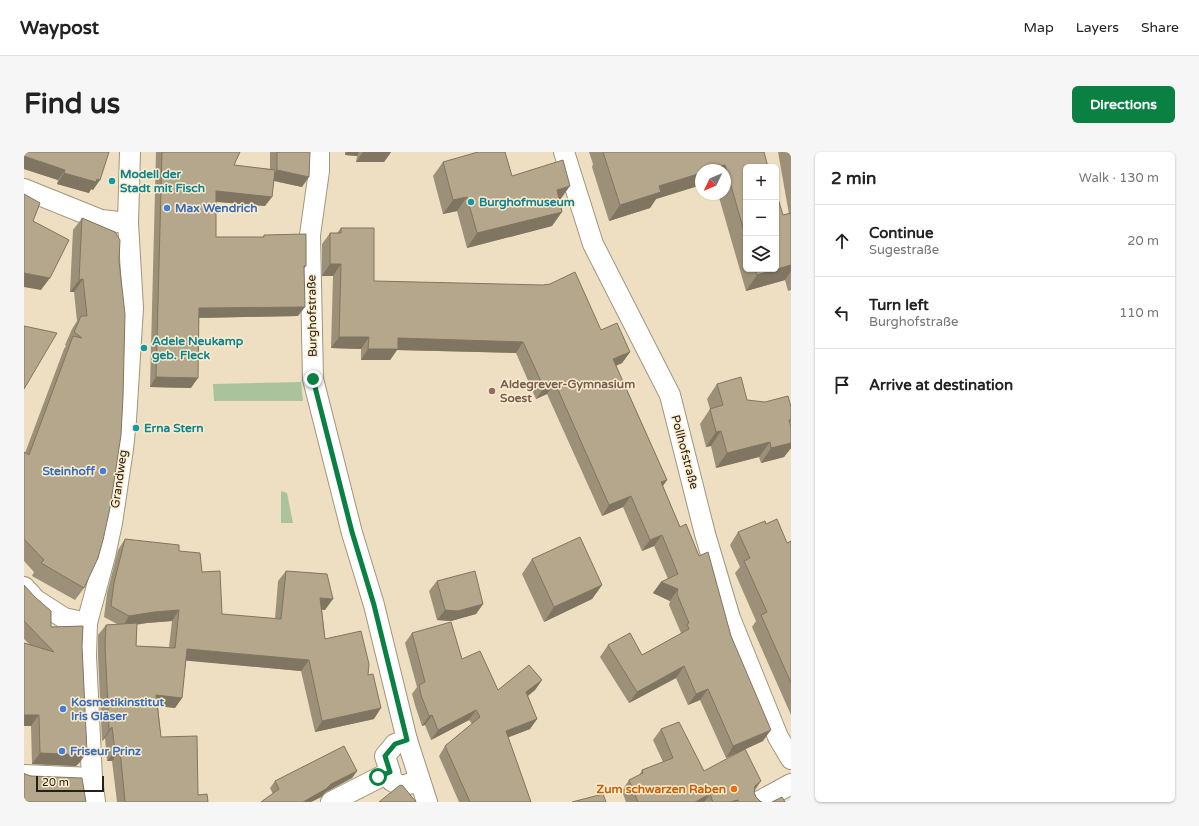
<!DOCTYPE html>
<meta charset="utf-8">
<style>
:root{--surface:#fff;--page:#f6f6f6;--text:#222;--muted:#767676;--line:#e0e0e0;--accent:#0b8043}
body{margin:0;font-family:"Varela Round",sans-serif;background:var(--page);color:var(--text)}
.controls{position:absolute;right:12px;top:12px;display:grid;overflow:hidden;border-radius:6px;box-shadow:0 1px 3px #0004}
.controls button{width:36px;height:36px;display:grid;place-items:center;padding:0;border:0;border-bottom:1px solid var(--line);background:var(--surface);color:var(--text);font:20px sans-serif}
.compass{position:absolute;left:671px;top:12px;width:36px;height:36px;border-radius:50%;background:var(--surface);box-shadow:0 1px 3px #0004;rotate:226deg}
.scale{position:absolute;left:12px;bottom:10px;width:68px;box-sizing:border-box;padding-left:4px;border:2px solid #262116;border-top:0;font-size:11px;line-height:14px;white-space:nowrap;color:#262116;-webkit-text-stroke:3px #fcedcf;paint-order:stroke}
.stop{position:absolute;width:12px;height:12px;margin:-9px;border:3px solid #0b8043;border-radius:50%;background:#fff}
.stop.end{background:#0b8043;border-color:#fff;box-shadow:0 1px 4px #0008}
.list{margin:0;padding:0;list-style:none}
h2{display:flex;justify-content:space-between;align-items:center;height:52px;margin:0;padding:0 16px;font-size:17px}
h2 small{font-size:13px;font-weight:400;color:var(--muted)}
.list li{display:grid;grid-template-columns:26px 1fr auto;gap:12px;align-items:center;box-sizing:border-box;height:72px;padding:0 16px;border-top:1px solid var(--line)}
.list b{display:block;font-size:15px;white-space:nowrap}
.list p{margin:0;font-size:13px;white-space:nowrap;color:var(--muted)}
.list em{font-size:13px;font-style:normal;color:var(--muted)}
.icon{flex:none;width:22px;height:22px;fill:none;stroke:currentColor;stroke-width:2;stroke-linecap:round;stroke-linejoin:round}
.map{position:relative;flex:none;width:767px;height:650px;overflow:hidden;border-radius:6px}
header{display:flex;align-items:center;gap:24px;box-sizing:border-box;height:56px;padding:0 20px;background:var(--surface);border-bottom:1px solid var(--line)}
header strong{font-size:19px}
nav{display:flex;gap:22px;margin-inline-start:auto;font-size:14px}
.intro{display:flex;align-items:center;justify-content:space-between;box-sizing:border-box;height:96px;padding:0 24px}
h1{margin:0;font-size:28px}
.button{padding:10px 18px;border-radius:6px;background:var(--accent);color:#fff;font-size:14px;font-weight:700}
main{display:flex;gap:24px;padding:0 24px}
aside{flex:1;background:var(--surface);border-radius:6px;box-shadow:0 1px 3px #0004}
.map>svg:first-child{display:block}
.green{fill:#aac39d}
.lines{fill:none;stroke-linecap:round;stroke-linejoin:round}
.minor-casing{stroke:#a2957a;stroke-width:22}
.minor{stroke:#fff;stroke-width:20}
.wall{fill:#9c9078;fill-rule:evenodd}
.shaded-wall{fill:#7f7561}
.building{fill:#b5a78b;stroke:#7f7561}
.route{stroke:#0b8043;stroke-width:5}
.culture-dot{fill:#0f9aa8;stroke:#fcedcf;stroke-width:1.5}
.shop-dot{fill:#3f7fe0;stroke:#fcedcf;stroke-width:1.5}
.education-dot{fill:#8d6e63;stroke:#fcedcf;stroke-width:1.5}
.food-dot{fill:#e8710a;stroke:#fcedcf;stroke-width:1.5}
.labels{text-anchor:middle;stroke-width:3;stroke-linejoin:round;paint-order:stroke}
.culture-label{font-size:12px;font-weight:bold;fill:#0d838f;stroke:#fcedcf;text-anchor:start}
.shop-label{font-size:12px;font-weight:bold;fill:#366cbe;stroke:#fcedcf;text-anchor:start}
.street-label{font-size:12px;fill:#262116;stroke:#fcedcf}
.education-label{font-size:12px;font-weight:bold;fill:#785e54;stroke:#fcedcf;text-anchor:start}
.food-label{font-size:12px;font-weight:bold;fill:#c56008;stroke:#fcedcf;text-anchor:end}
</style>
<header>
<strong>Waypost</strong>
<nav><a>Map</a><a>Layers</a><a>Share</a></nav>
</header>
<div class="intro"><h1>Find us</h1><a class="button">Directions</a></div>
<main>
<div class="map">
<svg width="767" height="650" viewBox="0 0 767 650">
<rect width="100%" height="100%" fill="#eedfc2"/>
<!-- green -->
<g class="green">
<path d="M277 230 279 249H190L189 232Z"/>
<path d="M257 339 263 341 269 371H257Z"/>
</g>
<g class="lines">
<defs>
<g id="minor">
<path d="M295 0V19L286 83 289 227 328 381 350 453 383 588 403 650"/>
<path d="M540 0 569 92 646 243 681 382 706 466 754 585 767 607"/>
<path d="M0 37 77 68 104 71"/>
<path d="M0 435 12 448 40 466 63 471"/>
<path d="M366 620 368 629 377 634 396 629"/>
<path d="M0 623 68 626"/>
<path d="M71 650 68 626 62 504 63 471 81 404 88 371 99 297 102 268 109 156 104 71 106 0"/>
<path d="M307 650 366 620 361 604 371 592 383 588"/>
<path d="M734 650 767 632"/>
</g>
</defs>
<!-- minor casing -->
<use href="#minor" class="minor-casing"/>
<!-- minor -->
<use href="#minor" class="minor"/>
</g>
<!-- wall -->
<g class="wall">
<path d="M85 0 69 38 67 37 65 41 33 32 34 28 0 17Z"/>
<path d="M132 0H216L210 13 246 17V0H286L278 35 250 29 241 54 192 50V85H239L240 83 282 114 280 117 274 164 175 166 167 236 126 235Z"/>
<path d="M321 0H367L360 10H332L333 4 321 3Z"/>
<path d="M565 0H740L722 15V117H752L759 63 765 62 754 0H767V138L764 139 761 128 722 139 694 42H701V18H677V33L632 47 626 56 585 69 568 15 569 12Z"/>
<path d="M419 10 536 48 528 74 443 96 433 59 419 62 409 24Z"/>
<path d="M58 66 91 80 60 436 51 448 8 424 10 420 0 409V300L1 301 40 197 42 194 41 193 48 177 53 169 50 140H46L49 78Z"/>
<path d="M317 76 350 129 577 178 606 200 598 211 592 214 643 328 639 334 656 375 707 484 739 589 702 606 676 548 664 553 652 526 605 551 576 505 584 493 618 503 656 482 657 481 645 453 646 449 629 441 637 430 644 427 630 394 618 399 599 355 578 364 523 242 512 247 492 201 373 198 366 208H337V197L307 196 309 124H298V92L306 81H313Z"/>
<path d="M693 232 723 248 767 255V271L766 272 767 275V296L760 305 737 311 735 305 692 316 687 294 682 295 676 272 686 257 683 247Z"/>
<path d="M742 372 763 391 767 389V563L728 475 732 469 711 421 716 415 706 393 714 380Z"/>
<path d="M101 387 155 399 178 420 198 462 251 467 254 429 262 419 301 458 298 457 301 487 344 523 350 567 291 580 277 519 162 508 158 546 151 556 134 554 137 585 174 643 184 650H93L88 609H83L81 586 78 589 74 504V483L82 473 93 472 80 465 83 441 94 398ZM148 469 145 495 112 494 113 472 123 471Z"/>
<path d="M508 407 578 433 568 447 520 470 498 422Z"/>
<path d="M413 429 459 452 452 462 427 469 413 468 405 439Z"/>
<path d="M0 433 27 475 56 610 52 614 8 612 7 574H0V491L6 493 0 487Z"/>
<path d="M388 481 438 507 474 538 518 528 511 538 504 544 513 567 506 577 484 585 507 650H435L415 604 421 594 448 572 445 568 407 588 401 573 398 574 391 553 388 542 393 535 381 491Z"/>
<path d="M637 577 680 619 737 629 730 640 732 645 736 649 738 650H602L598 639 605 628 615 624 618 618 639 610 629 588Z"/>
<path d="M333 619 328 626 302 640 297 645 287 650H237L249 642 246 636 251 629Z"/>
</g>
<!-- shaded-wall -->
<g class="shaded-wall">
<path d="M323 0H335L333 4 321 3Z"/>
<path d="M339 0H367L360 10H332Z"/>
<path d="M0 4 41 18 34 28 0 17Z"/>
<path d="M701 13 697 18H686Z"/>
<path d="M253 18 285 25 278 35 246 28Z"/>
<path d="M40 21 76 28 69 38 67 37 65 41 33 32Z"/>
<path d="M677 21V33L632 47 626 56 585 69 596 53 635 34Z"/>
<path d="M546 34 536 48 523 52 533 38Z"/>
<path d="M192 39 248 45 241 54 185 49Z"/>
<path d="M443 45 433 59 419 62 429 48Z"/>
<path d="M538 60 528 74 443 96 453 81Z"/>
<path d="M306 112H317L309 124H298Z"/>
<path d="M767 113V119L761 128 722 139 733 123Z"/>
<path d="M0 121 26 126 17 138 0 135Z"/>
<path d="M59 127 50 140H46L55 128Z"/>
<path d="M281 155 274 164 169 166 175 156Z"/>
<path d="M315 185H345L337 197 307 196Z"/>
<path d="M374 186 499 190 492 201 373 198 366 208H337L344 197Z"/>
<path d="M606 200 598 211 581 218 589 207Z"/>
<path d="M132 225 174 226 167 236 126 235Z"/>
<path d="M531 231 523 242 512 247 520 236Z"/>
<path d="M697 279 687 294 682 295 692 280Z"/>
<path d="M746 290 735 305 692 316 703 301Z"/>
<path d="M767 291V296L760 305 737 311 747 296Z"/>
<path d="M643 328 635 339 637 330Z"/>
<path d="M607 344 599 355 578 364 585 353Z"/>
<path d="M638 383 630 394 618 399 626 388Z"/>
<path d="M637 430 654 437 646 449 629 441Z"/>
<path d="M578 433 568 447 520 470 530 455Z"/>
<path d="M296 446 309 447 301 458 289 457Z"/>
<path d="M459 452 452 462 427 469 413 468 421 458Z"/>
<path d="M155 458 148 469 123 471 98 475 105 464 130 460Z"/>
<path d="M163 497 285 508 277 519 155 508Z"/>
<path d="M660 514 652 526 605 551 613 540Z"/>
<path d="M518 528 511 538 496 550 502 540Z"/>
<path d="M684 537 676 548 664 553 672 542Z"/>
<path d="M132 543 158 546 151 556 125 553Z"/>
<path d="M357 556 350 567 291 580 298 569Z"/>
<path d="M452 558 445 568 407 588 414 578Z"/>
<path d="M0 563H15L7 574H0Z"/>
<path d="M408 563 401 573 398 574 405 564Z"/>
<path d="M513 567 506 577 475 589 482 579Z"/>
<path d="M88 575 81 586 78 589 85 578Z"/>
<path d="M747 578 739 589 702 606 709 594Z"/>
<path d="M96 598 88 609H83L91 599Z"/>
<path d="M63 600 56 610 52 614 8 612 16 601Z"/>
<path d="M333 619 328 626 302 640 297 645 287 650H279L307 632Z"/>
<path d="M737 629 729 639 731 634Z"/>
<path d="M686 642 680 650H671Z"/>
<path d="M714 648 712 650H706Z"/>
</g>
<!-- building -->
<g class="building">
<path d="M0 0H85L76 28 73 27 72 30 40 21 41 18 0 4Z"/>
<path d="M138 0H216L210 13 251 18 248 45 192 39V85H240V83L282 82V114H280L281 155 175 156 174 226 132 225Z"/>
<path d="M253 0H286L285 25 253 18Z"/>
<path d="M454 0H481L488 24 539 8 546 34 533 38 538 60 453 81 443 45 429 48 419 10Z"/>
<path d="M579 0H740L744 15H722V86L701 13 686 18H677V21L635 34 637 40 596 53Z"/>
<path d="M752 40 759 63 767 61V113L733 123 731 117H752Z"/>
<path d="M0 42 16 51 9 69 45 88 26 126 0 121Z"/>
<path d="M58 66 91 80 96 88 95 109 101 162 99 245 97 283 86 356 79 388 74 406 60 436 17 411 20 408 0 387V300L5 303 49 184 58 186 50 180 57 164H63L59 127 55 128Z"/>
<path d="M317 76H350V129L519 133 526 132 551 120 577 178 593 171 606 200 589 207 643 328 637 330 656 375 662 372 675 404 684 400 707 484 747 578 709 594 684 537 672 542 660 514 613 540 584 493 606 481 618 503 665 477 663 472 665 471 653 442 654 437 637 430 654 422 638 383 626 388 607 344 585 353 531 231 520 236 499 190 374 186V197H344L345 185H315L317 112H306V81H317Z"/>
<path d="M0 174 33 181 0 237Z"/>
<path d="M717 225 723 248 741 250 764 244 767 255V268H765L767 275V291L747 296 746 290 703 301 697 279 692 280 686 257 699 253 693 232Z"/>
<path d="M753 367 763 391 767 389V531L737 463 743 460 720 409 726 406 714 380 741 369 742 372Z"/>
<path d="M556 385 578 433 530 455 508 407Z"/>
<path d="M101 387 155 393V399L176 401 178 420 196 419 198 462 257 467 262 419 303 422 309 447 296 446 301 487 337 479 345 512 344 523 349 522 357 556 298 569 285 508 163 497 158 546 132 543 137 585 173 584 174 643 183 642 184 650H101L96 598 91 599 88 575 85 578 81 493 82 473 113 471 112 494 151 496 155 458 130 460 105 464 87 454 90 431Z"/>
<path d="M451 419 459 452 434 459 421 458 413 429Z"/>
<path d="M0 433 11 445 27 459V475L59 474 58 494 63 600 60 603 16 601 15 563H0V491L30 500 0 469Z"/>
<path d="M427 470 438 507 456 499 474 538 505 513 518 528 502 540 513 567 482 579 507 650H446L421 594 456 565 452 558 414 578 408 563 405 564 397 543 395 533 401 530 388 481Z"/>
<path d="M655 570 680 619 721 597 737 629 731 634 730 640 732 645 736 649 738 650H715L714 648 706 650H689L686 642 671 650H614L605 628 619 621 618 618 649 606 637 577Z"/>
<path d="M320 594 333 619 307 632 302 637 279 650H237L255 637 251 629Z"/>
<path d="M0 621 1 622 7 624 58 626 62 650H0Z"/>
<path d="M376 633 379 634 392 650H355Z"/>
<path d="M579 642 582 650H548Z"/>
<path d="M758 645 761 650H748Z"/>
</g>
<g class="lines">
<!-- route -->
<path class="route" d="M289 227 328 380 350 453 383 588 371 592 361 604 366 620 354 625"/>
</g>
<!-- markers -->
<g class="culture-dot">
<circle cx="88" cy="29" r="4"/>
<circle cx="447" cy="50" r="4"/>
<circle cx="120" cy="196" r="4"/>
<circle cx="112" cy="276" r="4"/>
</g>
<g class="shop-dot">
<circle cx="143" cy="56" r="4"/>
<circle cx="79" cy="319" r="4"/>
<circle cx="39" cy="557" r="4"/>
<circle cx="38" cy="599" r="4"/>
</g>
<circle class="education-dot" cx="468" cy="239" r="4"/>
<circle class="food-dot" cx="710" cy="637" r="4"/>
<g class="labels">
<!-- culture labels -->
<g class="culture-label">
<text x="96" y="26">Modell der<tspan x="96" dy="14">Stadt mit Fisch</tspan></text>
<text x="455" y="54">Burghofmuseum</text>
<text x="128" y="193">Adele Neukamp<tspan x="128" dy="14">geb. Fleck</tspan></text>
<text x="120" y="280">Erna Stern</text>
</g>
<!-- shop labels -->
<g class="shop-label">
<text x="151" y="60">Max Wendrich</text>
<text x="71" y="323" text-anchor="end">Steinhoff</text>
<text x="47" y="554">Kosmetikinstitut<tspan x="47" dy="14">Iris Gläser</tspan></text>
<text x="46" y="603">Friseur Prinz</text>
</g>
<!-- street labels -->
<g class="street-label">
<text transform="translate(288 164) rotate(-91)" y="4">Burghofstraße</text>
<text transform="translate(661 300) rotate(75)" y="4">Pollhofstraße</text>
<text transform="translate(95 327) rotate(-82)" y="4">Grandweg</text>
</g>
<!-- education labels -->
<g class="education-label">
<text x="476" y="236">Aldegrever-Gymnasium<tspan x="476" dy="14">Soest</tspan></text>
</g>
<!-- food labels -->
<g class="food-label">
<text x="702" y="641">Zum schwarzen Raben</text>
</g>
</g>
</svg>
<div class="controls">
<button>+</button>
<button>−</button>
<button><svg class="icon" aria-label="layers" viewBox="0 0 24 24"><path d="M12 4l9 5-9 5-9-5zM3 14l9 5 9-5"/></svg></button>
</div>
<svg class="compass" viewBox="-18 -18 36 36"><path d="M0-13l5 13h-10z" fill="#e53935"/><path d="M0 13l5-13h-10z" fill="#767676"/></svg>
<div class="scale">20 m</div>
<div class="stop" style="left:354px;top:625px"></div>
<div class="stop end" style="left:289px;top:227px"></div>
</div>
<aside>
<h2>2 min<small>Walk · 130 m</small></h2>
<ul class="list">
<li><svg class="icon" aria-label="ahead" viewBox="0 0 24 24"><path d="M12 20V5M6 11l6-6 6 6"/></svg><div><b>Continue</b><p>Sugestraße</p></div><em>20 m</em></li>
<li><svg class="icon" aria-label="left" viewBox="0 0 24 24"><path d="M17 20v-9H6M10 6l-5 5 5 5"/></svg><div><b>Turn left</b><p>Burghofstraße</p></div><em>110 m</em></li>
<li><svg class="icon" aria-label="arrive" viewBox="0 0 24 24"><path d="M6 21V4h12l-3 4 3 4H6"/></svg><div><b>Arrive at destination</b></div></li>
</ul>
</aside>
</main>
